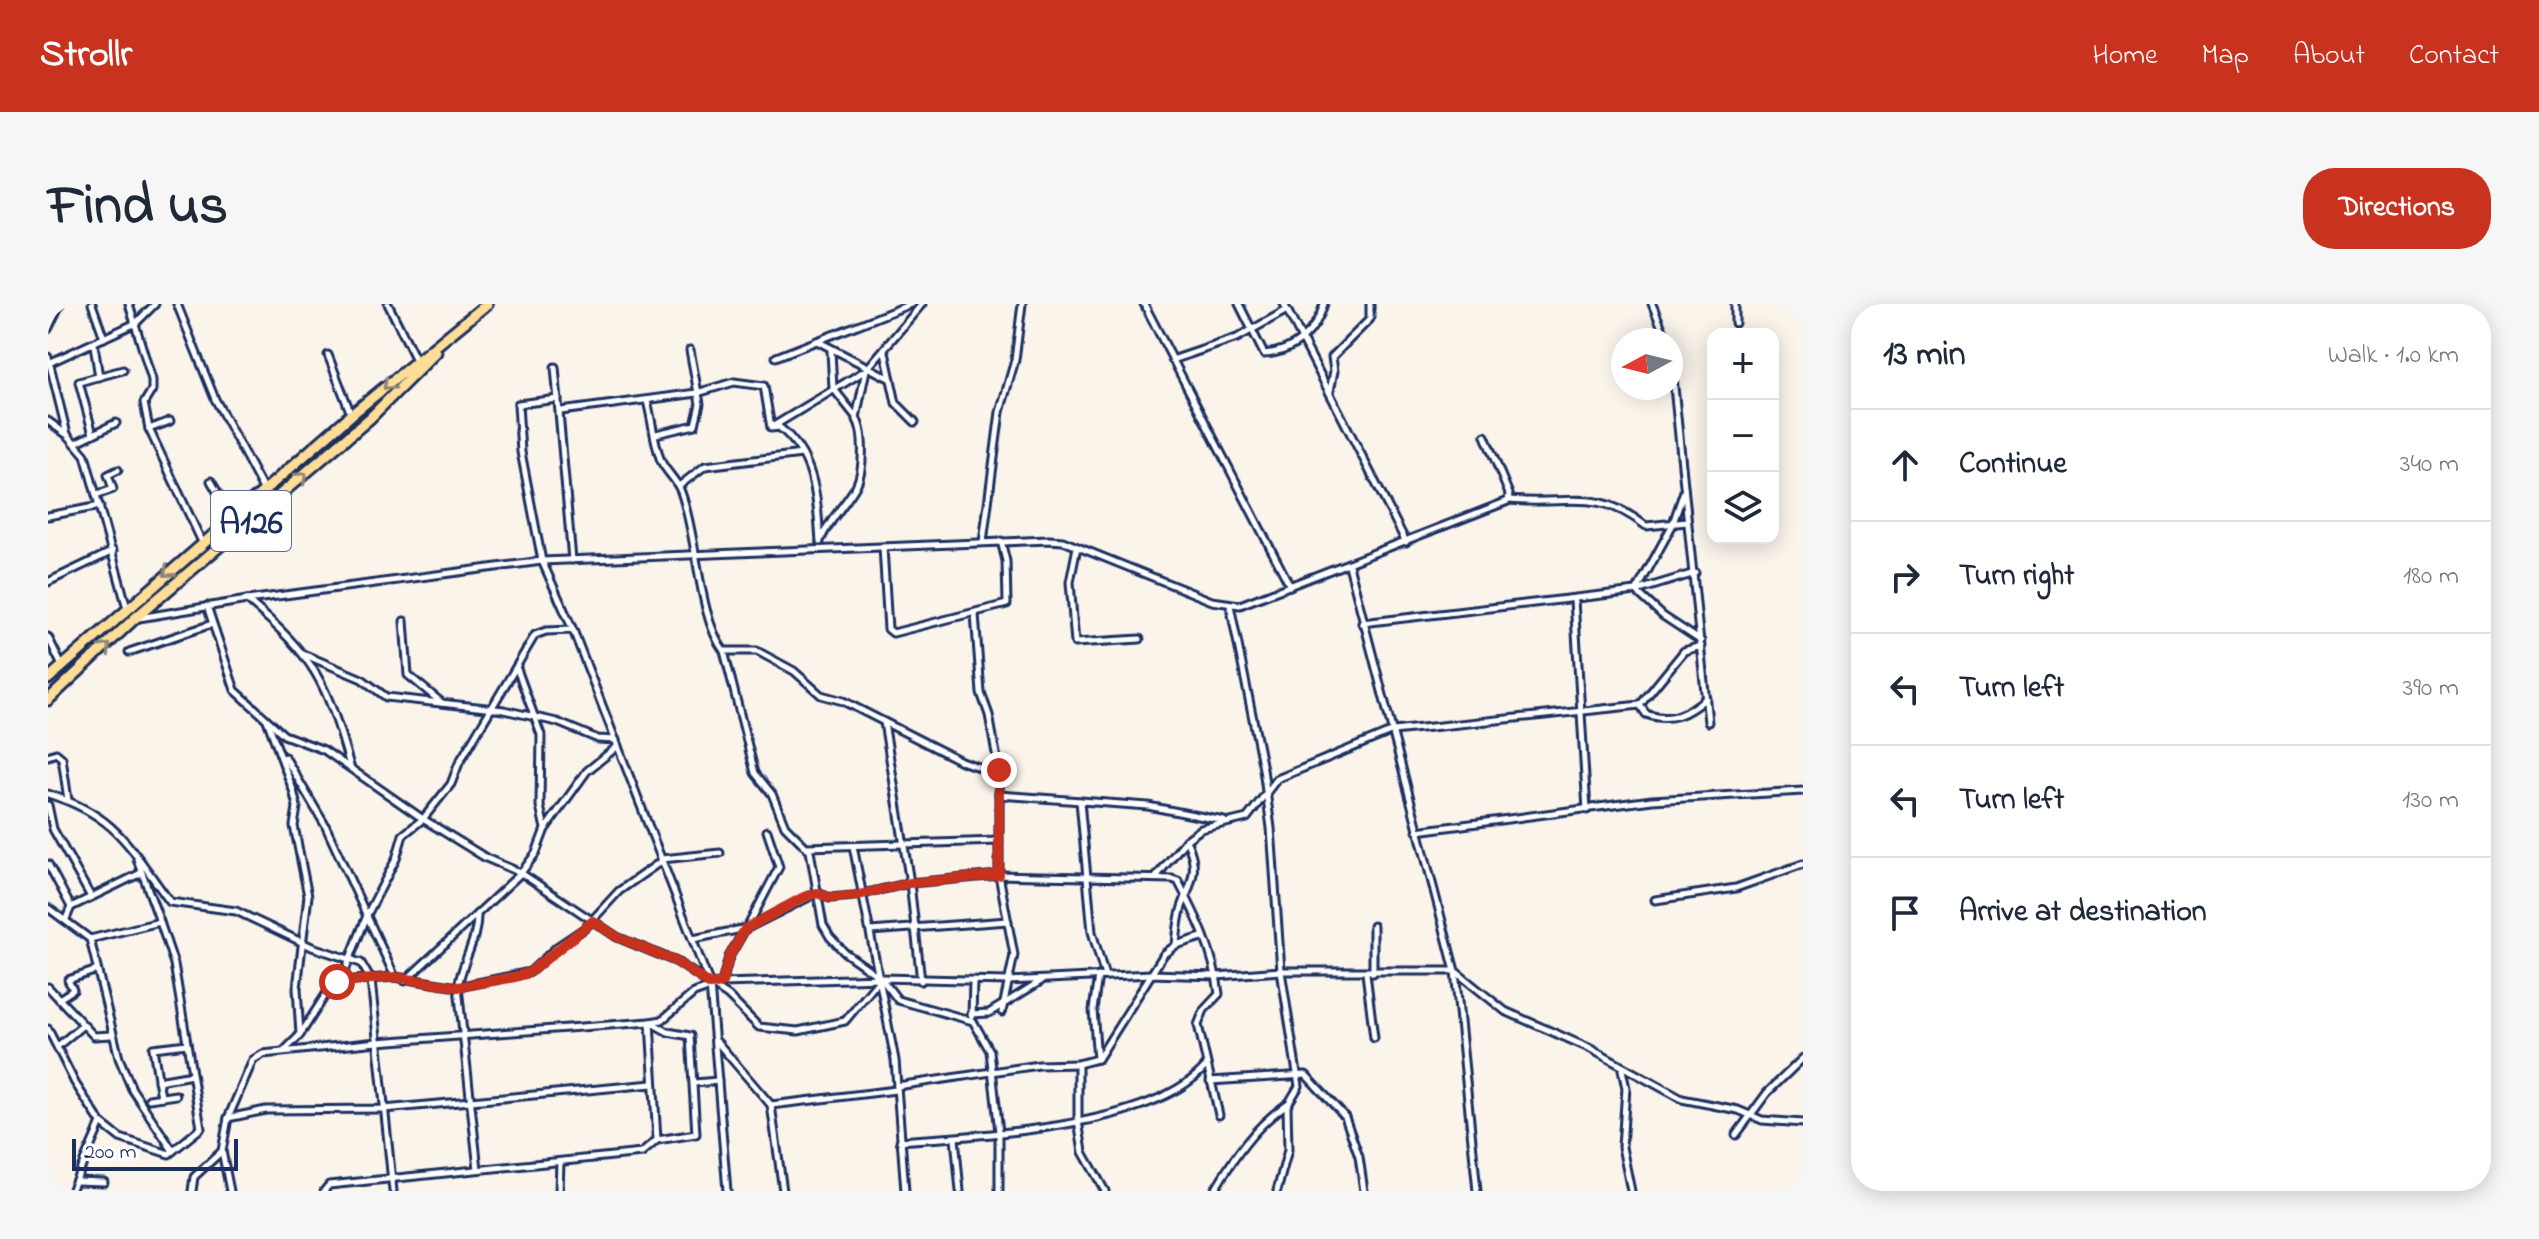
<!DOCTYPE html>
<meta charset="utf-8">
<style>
:root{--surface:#fff;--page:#f6f6f7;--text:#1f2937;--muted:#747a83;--line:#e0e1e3;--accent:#c8321e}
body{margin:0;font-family:"Indie Flower",sans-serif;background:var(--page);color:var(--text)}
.controls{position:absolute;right:24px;top:24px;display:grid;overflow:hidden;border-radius:16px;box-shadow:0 4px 20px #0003}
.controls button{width:72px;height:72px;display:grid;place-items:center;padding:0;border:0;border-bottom:2px solid var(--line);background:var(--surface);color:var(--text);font:40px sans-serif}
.compass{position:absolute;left:1563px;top:24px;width:72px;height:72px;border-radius:50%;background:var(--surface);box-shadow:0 4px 20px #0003;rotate:263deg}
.scale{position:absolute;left:24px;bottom:20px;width:166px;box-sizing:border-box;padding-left:8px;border:4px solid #1b2f5e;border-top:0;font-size:22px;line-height:28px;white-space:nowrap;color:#1b2f5e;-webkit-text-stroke:6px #fff;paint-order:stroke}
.stop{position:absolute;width:24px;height:24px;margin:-18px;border:6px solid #c8321e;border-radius:50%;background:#fff}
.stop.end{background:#c8321e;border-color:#fff;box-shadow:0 2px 8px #0008}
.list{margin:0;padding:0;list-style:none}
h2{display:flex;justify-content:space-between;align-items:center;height:104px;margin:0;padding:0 32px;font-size:34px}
h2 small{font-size:26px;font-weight:400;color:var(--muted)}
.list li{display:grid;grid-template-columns:52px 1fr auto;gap:24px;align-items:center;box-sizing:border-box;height:112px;padding:0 32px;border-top:2px solid var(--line)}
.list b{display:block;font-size:30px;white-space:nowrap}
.list em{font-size:26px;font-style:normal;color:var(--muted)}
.icon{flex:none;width:44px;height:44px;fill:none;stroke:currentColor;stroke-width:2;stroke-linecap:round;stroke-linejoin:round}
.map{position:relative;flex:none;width:1755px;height:887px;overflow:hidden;border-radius:32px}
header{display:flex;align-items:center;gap:48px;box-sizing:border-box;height:112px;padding:0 40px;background:var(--accent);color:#fff}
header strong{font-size:38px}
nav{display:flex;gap:44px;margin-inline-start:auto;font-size:28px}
.intro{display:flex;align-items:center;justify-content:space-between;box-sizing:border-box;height:192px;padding:0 48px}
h1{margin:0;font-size:56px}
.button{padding:20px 36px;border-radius:32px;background:var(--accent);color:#fff;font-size:28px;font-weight:700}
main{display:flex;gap:48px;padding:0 48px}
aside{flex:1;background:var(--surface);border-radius:32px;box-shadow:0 4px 20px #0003}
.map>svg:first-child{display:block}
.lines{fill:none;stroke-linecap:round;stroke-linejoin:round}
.street-casing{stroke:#1b2f5e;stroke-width:11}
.highway-casing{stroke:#1b2f5e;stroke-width:15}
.street{stroke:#fff;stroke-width:5}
.highway{stroke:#fedd96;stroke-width:9}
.oneway{stroke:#8c867a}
.route{stroke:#c8321e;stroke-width:10}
.labels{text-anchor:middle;stroke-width:6;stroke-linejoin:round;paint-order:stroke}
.shield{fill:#fff;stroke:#5f6d8e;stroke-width:2}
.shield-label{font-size:34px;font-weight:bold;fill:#1b2f5e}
</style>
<header>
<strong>Strollr</strong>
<nav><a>Home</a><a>Map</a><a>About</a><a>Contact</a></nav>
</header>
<div class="intro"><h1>Find us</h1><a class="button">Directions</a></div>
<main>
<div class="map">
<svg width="1755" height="887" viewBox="0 0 1755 887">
<rect width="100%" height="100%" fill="#faf4eb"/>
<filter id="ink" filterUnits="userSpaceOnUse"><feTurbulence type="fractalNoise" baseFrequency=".0125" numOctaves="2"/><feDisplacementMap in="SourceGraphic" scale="16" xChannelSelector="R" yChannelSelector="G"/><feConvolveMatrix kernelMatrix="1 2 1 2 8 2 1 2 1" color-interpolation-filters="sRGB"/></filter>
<g filter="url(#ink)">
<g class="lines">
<defs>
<g id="street">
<path d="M44 0 56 34"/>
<path d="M81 0 104 76V86L96 99 101 125 154 238"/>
<path d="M129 0 167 95 216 187"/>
<path d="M340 0 368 56"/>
<path d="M1096 0 1242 282"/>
<path d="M1191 0 1216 50C1246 48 1268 28 1276 0"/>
<path d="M1236 0 1358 238"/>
<path d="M1604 0 1619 36"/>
<path d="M1687 0V19"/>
<path d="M0 25 12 0"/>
<path d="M769 37 843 75"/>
<path d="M46 41 51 73"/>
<path d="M783 47 785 84 808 113"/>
<path d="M837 48 848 99 867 118"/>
<path d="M280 51 303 110"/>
<path d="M0 53 19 130 37 151 79 304"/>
<path d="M728 53 863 0"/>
<path d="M1623 53 1660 418"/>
<path d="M1124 56 1189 34 1239 6"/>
<path d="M1 59 88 19 107 0"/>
<path d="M507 63 524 256"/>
<path d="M1282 87 1286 67 1284 53 1322 15V0"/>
<path d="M510 95 470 100 473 148 494 257 525 326 662 681 679 887"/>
<path d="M599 97C604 115 606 139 613 157 618 168 629 176 633 188 650 234 650 313 676 347L707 469 724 490 737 522 762 547 775 621 782 633 796 648 833 674 850 696 925 717 942 747 951 828V887"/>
<path d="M513 107 649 89 686 78 716 82 723 124 731 123C768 152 769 195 772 238"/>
<path d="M0 117 18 130"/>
<path d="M724 123 818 66"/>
<path d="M101 125 122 117"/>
<path d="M45 130 31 78 75 66"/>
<path d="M608 130 647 121 652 100 642 46"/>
<path d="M27 139 68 119"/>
<path d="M163 177 184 214"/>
<path d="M631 182 657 162 754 150"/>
<path d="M48 191 65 185 60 171 70 166"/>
<path d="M1462 196C1521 202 1546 182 1598 222L1639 218"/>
<path d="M0 212 52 202"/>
<path d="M773 235C782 215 797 201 808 182 816 167 817 128 808 114L818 66 874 0"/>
<path d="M935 238 952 108 967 56 974 0"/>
<path d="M835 243 840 325 845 329 959 300 958 257 953 237"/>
<path d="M1029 243 1022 278 1027 339 1092 335"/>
<path d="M1301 261 1407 667 1429 887"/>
<path d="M0 278 65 247"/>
<path d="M1589 286 1624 222 1636 187"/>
<path d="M1589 288 1615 312 1653 337"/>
<path d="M199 296C268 354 278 377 302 462"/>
<path d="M1526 296 1539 506"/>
<path d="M1182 301 1215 465 1223 524 1233 667 1251 782 1239 802 1240 846 1229 887"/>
<path d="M159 302 187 386 236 431 276 446 375 515 438 554 473 569 569 633 629 658 680 692 711 723 750 727 797 717 832 675"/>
<path d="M927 310 933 389 941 411 951 466V571L966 651 954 708"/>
<path d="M91 314 199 296 494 257 1001 236 1015 237 1164 297 1192 301 1460 197 1461 190 1437 132"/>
<path d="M356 317 360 371 394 399"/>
<path d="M1314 319 1588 287 1647 269"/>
<path d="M0 333 14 362"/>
<path d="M676 347H709L746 367 773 391 795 397 913 457 942 467 951 477"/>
<path d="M81 348 164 320"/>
<path d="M255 350 314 375 338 393 456 406 509 418 550 435 568 436"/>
<path d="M1592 401 1598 410C1623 419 1639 410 1658 394"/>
<path d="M219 416 245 486 249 503 246 522 260 592 249 684 252 730"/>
<path d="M836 418 862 579 873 677"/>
<path d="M0 452 8 449 14 454 20 496"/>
<path d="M237 453 277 521 347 673"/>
<path d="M0 490C69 511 82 544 122 598L188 607 264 643 313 659 323 676 345 887"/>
<path d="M951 491 1100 502 1176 517"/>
<path d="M1032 497 1044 628 1057 672"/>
<path d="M0 501 5 525 43 593"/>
<path d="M498 524 539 467 570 442"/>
<path d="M1369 527 1604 496 1755 487"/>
<path d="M805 542 847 756 857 887"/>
<path d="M759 543 951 537"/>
<path d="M89 555 112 618"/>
<path d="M614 555 672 549"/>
<path d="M0 560 23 603 18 615"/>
<path d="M1108 573 1138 536 1153 525 1199 514 1229 475 1345 427 1592 401 1636 347 1653 342"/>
<path d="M1607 596 1688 584 1755 560"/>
<path d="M23 603 93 569"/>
<path d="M0 604 42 635 71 754 84 785 125 847"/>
<path d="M429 610 473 569 488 549 497 525 492 502 493 431 469 365"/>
<path d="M1325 622V669"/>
<path d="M822 627 960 617"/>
<path d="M645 635 699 624 731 563 719 527"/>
<path d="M1128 641C1129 629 1130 615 1134 603 1144 576 1152 565 1138 536"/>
<path d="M1318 669 1326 734"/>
<path d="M1050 672 1045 706 1049 755 1030 760V817L1035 848 1057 887"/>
<path d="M293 677 320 609 348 555 355 531 375 515 403 480 411 459 487 331 498 327 525 326"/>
<path d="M357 677 429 610C430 636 414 657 410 683L430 865"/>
<path d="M674 679 681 653 697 625 769 589 782 594 806 592 862 579 951 571 1124 575 1130 577C1149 613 1166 648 1171 690L1156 706 1150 721 1171 811"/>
<path d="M0 683 46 732 63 731"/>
<path d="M11 695 25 686 20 676 49 666"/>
<path d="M923 710 941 709 993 677"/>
<path d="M924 712 925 677"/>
<path d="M0 725 27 779 53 819 72 834 121 850 153 824 126 660 112 618 42 635"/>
<path d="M669 738 723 801 735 887"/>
<path d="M11 741 35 721"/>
<path d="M237 746 252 731 280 687 293 677 347 673 410 683 482 668 510 642 537 624 571 587 615 556"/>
<path d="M1050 755 1116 650 1128 641 1154 633"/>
<path d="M1574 766 1578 784 1574 843 1583 887"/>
<path d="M110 777 144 771"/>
<path d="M1162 777 1258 771 1297 813 1311 853 1316 887"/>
<path d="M646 779 670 777"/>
<path d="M849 782 991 761 1030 760"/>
<path d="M113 793 105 744 139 740"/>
<path d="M101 795 128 791"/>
<path d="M723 801 848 786"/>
<path d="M180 814 205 756 215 750 329 738 602 718 614 716 646 689 674 679 833 674 960 677 1103 670 1169 672 1233 667H1407L1457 707 1541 744 1634 795 1690 806 1714 816 1755 819"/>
<path d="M1688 831 1719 789 1755 754"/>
<path d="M907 834 912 887"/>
<path d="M852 837C931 831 1102 825 1157 763"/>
<path d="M174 847 182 887"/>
<path d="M28 877 56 878"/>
<path d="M23 887 53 819"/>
<path d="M144 887 146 873 174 847 180 814 218 806 336 805 604 780"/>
<path d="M276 887 281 881 594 849 609 836 602 718 620 728 642 732 648 830 609 836"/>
<path d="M511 887 512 858"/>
<path d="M1166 887C1186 853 1206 823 1239 800"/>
</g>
<g id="highway">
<path d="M0 375 303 111 439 0"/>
<path d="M0 396 86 315 322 114 388 48"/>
</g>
</defs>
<!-- street casing -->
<use href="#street" class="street-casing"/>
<!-- highway casing -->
<use href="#highway" class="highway-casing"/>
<!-- street -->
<use href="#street" class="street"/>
<!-- highway -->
<use href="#highway" class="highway"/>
</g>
<!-- one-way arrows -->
<defs><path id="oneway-chevron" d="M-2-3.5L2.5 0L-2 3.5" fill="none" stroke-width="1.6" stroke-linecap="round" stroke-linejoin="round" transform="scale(2)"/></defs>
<g class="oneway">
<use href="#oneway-chevron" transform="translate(340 81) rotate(140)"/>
<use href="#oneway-chevron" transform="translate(254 173) rotate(-41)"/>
<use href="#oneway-chevron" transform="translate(120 268) rotate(139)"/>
<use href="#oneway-chevron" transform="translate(58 344) rotate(-46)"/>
</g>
</g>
<g class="lines" filter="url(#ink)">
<!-- route -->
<path class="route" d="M289 678 347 673 410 683 467 673 482 668 545 617 569 633 629 658 662 681 674 679 681 653 697 625 756 593 769 589 782 594 806 592 862 579 951 571V466"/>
</g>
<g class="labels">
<!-- shield labels -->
<rect class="shield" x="163" y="187" width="80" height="60" rx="6"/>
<g class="shield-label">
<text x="203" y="229">A126</text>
</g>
</g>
</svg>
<div class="controls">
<button>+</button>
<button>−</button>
<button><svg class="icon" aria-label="layers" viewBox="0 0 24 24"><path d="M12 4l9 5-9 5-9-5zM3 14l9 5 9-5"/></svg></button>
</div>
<svg class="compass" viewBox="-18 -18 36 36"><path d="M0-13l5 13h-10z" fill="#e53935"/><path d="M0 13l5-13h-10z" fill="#747a83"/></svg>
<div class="scale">200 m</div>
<div class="stop" style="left:289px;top:678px"></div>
<div class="stop end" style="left:951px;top:466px"></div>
</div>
<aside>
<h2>13 min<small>Walk · 1.0 km</small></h2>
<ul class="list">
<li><svg class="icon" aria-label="ahead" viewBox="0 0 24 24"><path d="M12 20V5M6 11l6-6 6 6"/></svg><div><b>Continue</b></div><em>340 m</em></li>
<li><svg class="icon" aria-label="right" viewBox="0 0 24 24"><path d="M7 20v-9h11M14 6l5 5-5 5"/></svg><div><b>Turn right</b></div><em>180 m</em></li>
<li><svg class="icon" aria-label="left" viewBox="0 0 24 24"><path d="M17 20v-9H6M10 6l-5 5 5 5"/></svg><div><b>Turn left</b></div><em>390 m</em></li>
<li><svg class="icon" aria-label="left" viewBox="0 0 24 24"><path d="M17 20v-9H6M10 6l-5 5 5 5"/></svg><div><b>Turn left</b></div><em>130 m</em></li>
<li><svg class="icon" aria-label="arrive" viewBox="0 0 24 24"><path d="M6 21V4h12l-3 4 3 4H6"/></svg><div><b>Arrive at destination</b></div></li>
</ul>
</aside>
</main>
